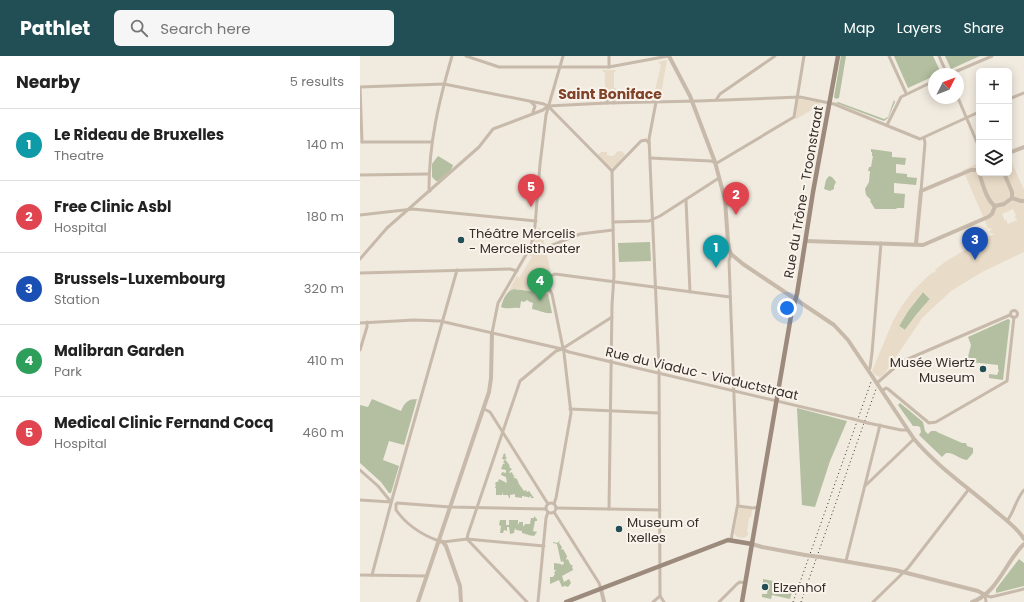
<!DOCTYPE html>
<meta charset="utf-8">
<style>
:root{--surface:#fff;--page:#f6f6f6;--text:#222;--muted:#767676;--line:#e0e0e0;--accent:#224f55}
body{margin:0;font-family:Poppins,sans-serif;background:var(--page);color:var(--text)}
.controls{position:absolute;right:12px;top:12px;display:grid;overflow:hidden;border-radius:6px;box-shadow:0 2px 10px #0003}
.controls button{width:36px;height:36px;display:grid;place-items:center;padding:0;border:0;border-bottom:1px solid var(--line);background:var(--surface);color:var(--text);font:20px sans-serif}
.compass{position:absolute;left:568px;top:12px;width:36px;height:36px;border-radius:50%;background:var(--surface);box-shadow:0 2px 10px #0003;rotate:48deg}
.you{position:absolute;left:427px;top:252px;width:14px;height:14px;margin:-10px;border:3px solid #fff;border-radius:50%;background:#1a73e8;box-shadow:0 0 0 6px #1a73e833}
.badge{display:grid;place-items:center;width:26px;height:26px;border-radius:50%;background:var(--accent);color:#fff;font-size:13px;font-weight:700}
.pin{position:absolute;translate:-50% -33px;filter:drop-shadow(0 1px 2px #0008)}
.pin::after{content:'';position:absolute;top:21px;width:14px;height:12px;background:inherit;clip-path:polygon(0 0,100% 0,50% 100%)}
.list{margin:0;padding:0;list-style:none}
h2{display:flex;justify-content:space-between;align-items:center;height:52px;margin:0;padding:0 16px;font-size:17px}
h2 small{font-size:13px;font-weight:400;color:var(--muted)}
.list li{display:grid;grid-template-columns:26px 1fr auto;gap:12px;align-items:center;box-sizing:border-box;height:72px;padding:0 16px;border-top:1px solid var(--line)}
.list b{display:block;font-size:15px;white-space:nowrap}
.list p{margin:0;font-size:13px;white-space:nowrap;color:var(--muted)}
.list em{font-size:13px;font-style:normal;color:var(--muted)}
.icon{flex:none;width:22px;height:22px;fill:none;stroke:currentColor;stroke-width:2;stroke-linecap:round;stroke-linejoin:round}
.map{position:relative;flex:none;width:664px;height:546px;overflow:hidden}
header{display:flex;align-items:center;gap:24px;box-sizing:border-box;height:56px;padding:0 20px;background:var(--accent);color:#fff}
header strong{font-size:19px}
nav{display:flex;gap:22px;margin-inline-start:auto;font-size:14px}
.search{width:280px;height:36px;background:var(--page);display:flex;align-items:center;gap:10px;box-sizing:border-box;padding:0 14px;border-radius:6px;color:var(--muted);font-size:15px}
main{display:flex}
aside{flex:1;background:var(--surface)}
.map>svg:first-child{display:block}
.green{fill:#b3bfa0}
.plaza{fill:#e8dbc7;fill-rule:evenodd}
.lines{fill:none;stroke-linecap:round;stroke-linejoin:round}
.minor{stroke:#c8baab;stroke-width:3}
.tertiary{stroke:#c8baab;stroke-width:4}
.secondary{stroke:#9c8a7d;stroke-width:4.5}
.rail{stroke:#372f2a;stroke-width:1;stroke-dasharray:1 3;stroke-linecap:butt}
.minor-bridge{stroke:#c8baab;stroke-width:3}
.tertiary-bridge{stroke:#c8baab;stroke-width:4}
.poi-dot{fill:#224f55;stroke:#f9f3eb;stroke-width:1.5}
.labels{text-anchor:middle;stroke-width:4;stroke-linejoin:round;paint-order:stroke}
.street-label{font-size:13px;fill:#372f2a;stroke:#f9f3eb}
.poi-label{font-size:13px;fill:#372f2a;stroke:#f9f3eb;text-anchor:start}
.neighbourhood-label{font-size:14px;font-weight:bold;fill:#804329;stroke:#f9f3eb}
</style>
<header>
<strong>Pathlet</strong>
<div class="search"><svg class="icon" aria-label="search" viewBox="0 0 24 24"><circle cx="10" cy="10" r="6"/><path d="M15 15l6 6"/></svg>Search here</div>
<nav><a>Map</a><a>Layers</a><a>Share</a></nav>
</header>
<main>
<aside>
<h2>Nearby<small>5 results</small></h2>
<ul class="list">
<li><span class="badge" style="background:#0f9aa8">1</span><div><b>Le Rideau de Bruxelles</b><p>Theatre</p></div><em>140 m</em></li>
<li><span class="badge" style="background:#e0444e">2</span><div><b>Free Clinic Asbl</b><p>Hospital</p></div><em>180 m</em></li>
<li><span class="badge" style="background:#1a4fb4">3</span><div><b>Brussels-Luxembourg</b><p>Station</p></div><em>320 m</em></li>
<li><span class="badge" style="background:#2e9e5b">4</span><div><b>Malibran Garden</b><p>Park</p></div><em>410 m</em></li>
<li><span class="badge" style="background:#e0444e">5</span><div><b>Medical Clinic Fernand Cocq</b><p>Hospital</p></div><em>460 m</em></li>
</ul>
</aside>
<div class="map">
<svg width="664" height="546" viewBox="0 0 664 546">
<rect width="100%" height="100%" fill="#f1eadf"/>
<!-- green -->
<g class="green">
<path d="M481 0H486L479 42 476 43 474 41Z"/>
<path d="M534 0H573L581 17 574 18V20L548 32Z"/>
<path d="M585 0H620L591 13Z"/>
<path d="M534 44 535 46 528 62 524 65 476 47 478 46 524 63 528 61Z"/>
<path d="M511 93 532 96V101L546 102 545 109 536 108V117L547 118V121L557 122 556 129 534 127V137L545 138 544 152H537L536 153H515L510 145 511 144 506 139 505 133 509 126 510 115H508L509 111H511L513 100H512V96H511Z"/>
<path d="M78 100 93 109 91 114 78 125H76L72 121V108Z"/>
<path d="M469 120 472 121 476 126 474 130V133L470 135 464 133 466 124Z"/>
<path d="M290 186 291 205 259 206 258 187Z"/>
<path d="M154 233 185 237 188 238 192 257C185 258 179 254 172 253L173 247 170 246 167 244 164 246 161 245 160 252C153 251 148 254 141 251 143 244 146 235 154 233Z"/>
<path d="M563 236 570 243 556 259 545 274 539 270 548 255Z"/>
<path d="M648 263 650 264 643 324 629 322V318L637 319 639 314 638 313V309L610 306V303L608 302 607 305 611 289 608 281Z"/>
<path d="M12 343 41 355C45 346 48 343 57 343L44 389 29 385 23 404 39 410 31 437H29L21 426 0 407V349L8 351Z"/>
<path d="M540 347 563 366 565 375 568 378 571 375H576L577 376 602 387H606L607 390 613 392V397L607 404C599 403 594 396 586 397L582 401 559 379 561 376 560 371 557 370H553L538 349Z"/>
<path d="M437 352 487 365 470 405 455 451 442 449Z"/>
<path d="M144 397 146 399 145 400 147 402 145 403 150 410 149 411 152 413 149 416 150 417 152 416 153 419 155 420 153 421 157 423 159 428 164 435 166 434 167 436 169 435 174 442H171V440L168 442V441L162 440V442L155 441V438L150 439V442H149L148 439H143V436L142 439H136V432H135L136 429 135 428 136 426H138L139 423 147 427 146 421 141 419 142 416 146 417V414L141 413 143 408H145L143 406 145 404 142 403Z"/>
<path d="M174 460 177 463V465H175L173 475 177 476 174 480 168 479V478L166 479V478L162 477V475L156 474 155 472 154 477 150 478 149 471H147V475L144 474 143 477H140L141 470 139 469 140 464H146V469H149V464H158V468H159V466H163V470H164L165 468H170L171 462H174Z"/>
<path d="M200 485 199 487 202 491 201 494 203 493 207 500 206 504 208 503 210 508 213 510 212 511 213 514 202 520 204 526 209 523 211 527 208 531 205 530 202 531 199 524 190 528V521H193L195 518 194 517 196 514H194V507L201 508V509L204 508 203 505 201 506 197 488 193 487V486L197 487Z"/>
<path d="M659 503 664 507V530L636 537V533Z"/>
<path d="M403 523 413 525 412 533 432 536 430 543 412 539 411 543 402 541V538H407L408 532H405V528L403 527Z"/>
</g>
<!-- plaza -->
<g class="plaza">
<path d="M307 4 300 43H293L301 9 298 6Z"/>
<path d="M242 14H256L254 17V31L260 36 261 45 255 44 254 36 250 33 246 35 245 44 240 46V36L245 31V17Z"/>
<path d="M439 43 459 46 460 49 436 63 435 62 438 44Z"/>
<path d="M262 95 265 99 256 109 252 112 250 111 238 99 241 96H247V99L250 100H253L256 98V96Z"/>
<path d="M649 100 664 134V196L622 216 591 235 563 261 525 317 520 321 515 319 512 315 533 265 541 251 552 236 567 221 573 216 574 217 576 215 575 214 585 206 605 194 621 186 622 188 625 187 624 185 630 182 628 181 634 178 629 176 632 173 628 172 603 114 619 107V117H649ZM653 153 656 160 654 161 657 163V164L648 168 647 167V164L645 165 642 158ZM563 236 570 243 556 259 545 274 543 273 539 270 548 255Z"/>
<path d="M177 172H181L191 218 187 223 189 239 185 237 166 234 152 233 148 236 157 220 159 222 172 201 169 199Z"/>
<path d="M379 451 392 453 391 461H389L387 476H388V479L384 482 377 481 374 477Z"/>
</g>
<g class="lines">
<!-- minor -->
<g class="minor">
<path d="M106 0 139 11H249L308 0"/>
<path d="M249 0V11"/>
<path d="M529 0 546 37"/>
<path d="M579 0 587 18"/>
<path d="M590 18 632 0"/>
<path d="M598 42 619 91"/>
<path d="M649 43 664 37"/>
<path d="M356 44 360 38 415 0"/>
<path d="M171 46 175 50 173 56"/>
<path d="M296 46 289 83 299 312 300 540"/>
<path d="M247 47V37L250 35 253 37 254 47"/>
<path d="M189 51 252 115"/>
<path d="M527 69 541 41 574 25"/>
<path d="M2 86 0 31 84 28 184 48 188 50"/>
<path d="M2 86H72"/>
<path d="M290 102 351 105 357 107 434 61 444 0"/>
<path d="M252 115 281 85 286 84 289 87"/>
<path d="M0 119 69 118"/>
<path d="M70 135 69 133C69 86 79 45 92 0"/>
<path d="M561 135 565 87 564 82"/>
<path d="M326 144 330 236"/>
<path d="M0 159 53 153 176 165"/>
<path d="M253 166 289 165 300 160 359 122"/>
<path d="M171 190 181 193 185 192 220 178 253 174"/>
<path d="M371 198 369 205 378 447 371 484"/>
<path d="M0 203 27 172 119 91 133 73 183 54 188 50 247 47 338 45 440 41 474 48 560 83 619 56"/>
<path d="M0 217 150 213 157 215"/>
<circle cx="654" cy="258" r="3.5"/>
<path d="M0 267 54 264 80 265 202 293 209 296 493 363"/>
<path d="M132 277 138 247 171 190 175 170 180 108 186 59 203 0"/>
<path d="M0 294 7 271V266"/>
<path d="M508 314 510 312 512 297 521 187"/>
<path d="M517 327 541 306 650 259"/>
<path d="M522 335 526 332 528 333 569 367 576 366 647 325 654 261"/>
<path d="M124 353 130 356 188 448"/>
<path d="M210 353 299 357"/>
<path d="M508 367 541 374H548"/>
<path d="M0 414 18 430 31 446"/>
<path d="M506 429 554 383"/>
<path d="M0 444 31 446"/>
<circle cx="191" cy="452" r="5"/>
<path d="M194 448 196 442 211 357 204 297 192 238C189 233 187 226 189 221L195 218 370 241"/>
<path d="M378 450 393 452 399 451"/>
<path d="M196 452 300 454"/>
<path d="M249 453 252 249 254 219 252 115"/>
<path d="M194 456 239 527 241 533"/>
<path d="M647 465C654 456 656 443 664 434"/>
<path d="M107 483 108 478 160 325 196 295 202 293 252 261"/>
<path d="M107 483 167 546"/>
<path d="M79 485C62 479 46 468 36 454V448L37 447 90 451 186 453"/>
<path d="M83 486 107 483 184 490"/>
<path d="M486 505 520 369"/>
<path d="M0 519 67 520"/>
<path d="M12 519 33 440 97 214"/>
<path d="M300 540 304 546"/>
<path d="M178 546 186 462 188 456"/>
<path d="M293 546 300 540"/>
<path d="M359 546 377 528 380 526 385 527"/>
<path d="M513 546 548 512 609 433"/>
<path d="M626 546 625 539 631 541 664 533"/>
</g>
<!-- tertiary -->
<g class="tertiary">
<path d="M309 0 330 40 355 106 365 144 368 186 369 193 371 198 383 208 474 269 488 284 554 383C577 410 606 430 633 453 642 461 658 472 664 483"/>
<path d="M649 97 664 91"/>
<path d="M620 117V120C623 129 627 145 635 150L644 148 652 142V136L644 117"/>
<path d="M652 142 661 145H664"/>
<path d="M446 185 563 189 628 161 632 158 635 150"/>
<path d="M556 188 561 135 611 114H619"/>
<path d="M79 485 83 486 86 490 100 530 101 546"/>
<path d="M392 488 402 491 445 499"/>
<path d="M460 501 535 514 618 535 625 539"/>
<path d="M241 533 244 546"/>
<path d="M58 546 129 336 131 322 132 277"/>
<path d="M612 546C637 538 646 505 664 488"/>
</g>
<!-- secondary -->
<g class="secondary">
<path d="M206 546 368 484 392 488"/>
<path d="M382 546 431 260 437 238 453 136 478 0"/>
</g>
<!-- rail -->
<g class="rail">
<path d="M433 546 511 326"/>
<path d="M441 546 516 333"/>
</g>
<!-- minor-bridge -->
<path class="minor-bridge" d="M493 363 508 367"/>
<!-- tertiary-bridge -->
<path class="tertiary-bridge" d="M445 499 460 501"/>
</g>
<!-- markers -->
<g class="poi-dot">
<circle cx="101" cy="184" r="4"/>
<circle cx="623" cy="313" r="4"/>
<circle cx="259" cy="473" r="4"/>
<circle cx="405" cy="531" r="4"/>
</g>
<g class="labels">
<!-- street labels -->
<g class="street-label">
<text transform="translate(443 136) rotate(-80)" y="5">Rue du Trône - Troonstraat</text>
<text transform="translate(342 317) rotate(13)" y="5">Rue du Viaduc - Viaductstraat</text>
</g>
<!-- poi labels -->
<g class="poi-label">
<text x="109" y="182">Théâtre Mercelis<tspan x="109" dy="15">- Mercelistheater</tspan></text>
<text x="615" y="311" text-anchor="end">Musée Wiertz<tspan x="615" dy="15">Museum</tspan></text>
<text x="267" y="471">Museum of<tspan x="267" dy="15">Ixelles</tspan></text>
<text x="413" y="536">Elzenhof</text>
</g>
<!-- neighbourhood labels -->
<g class="neighbourhood-label">
<text x="250" y="43">Saint Boniface</text>
</g>
</g>
</svg>
<div class="controls">
<button>+</button>
<button>−</button>
<button><svg class="icon" aria-label="layers" viewBox="0 0 24 24"><path d="M12 4l9 5-9 5-9-5zM3 14l9 5 9-5"/></svg></button>
</div>
<svg class="compass" viewBox="-18 -18 36 36"><path d="M0-13l5 13h-10z" fill="#e53935"/><path d="M0 13l5-13h-10z" fill="#767676"/></svg>
<div class="you"></div>
<div class="pin badge" style="left:356px;top:212px;background:#0f9aa8">1</div>
<div class="pin badge" style="left:376px;top:159px;background:#e0444e">2</div>
<div class="pin badge" style="left:615px;top:204px;background:#1a4fb4">3</div>
<div class="pin badge" style="left:180px;top:245px;background:#2e9e5b">4</div>
<div class="pin badge" style="left:171px;top:151px;background:#e0444e">5</div>
</div>
</main>
